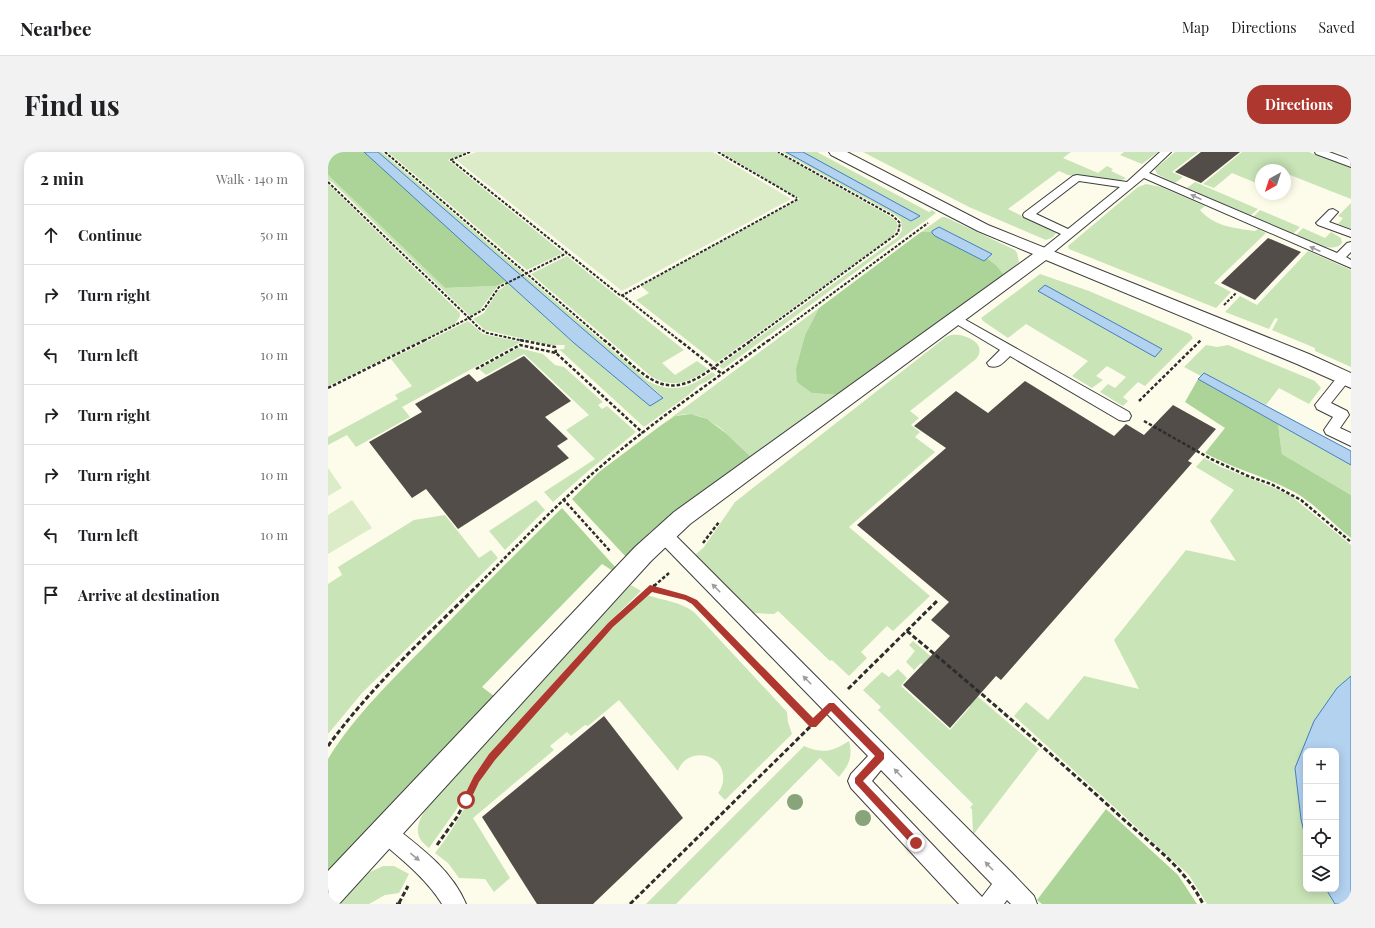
<!DOCTYPE html>
<meta charset="utf-8">
<style>
:root{--surface:#fff;--page:#f2f2f2;--text:#202124;--muted:#757577;--line:#e0e0e0;--accent:#ae382f}
body{margin:0;font-family:"Playfair Display",serif;background:var(--page);color:var(--text)}
.controls{position:absolute;right:12px;bottom:12px;display:grid;overflow:hidden;border-radius:8px;box-shadow:0 2px 10px #0003}
.controls button{width:36px;height:36px;display:grid;place-items:center;padding:0;border:0;border-bottom:1px solid var(--line);background:var(--surface);color:var(--text);font:20px sans-serif}
.compass{position:absolute;left:927px;top:12px;width:36px;height:36px;border-radius:50%;background:var(--surface);box-shadow:0 2px 10px #0003;rotate:219deg}
.stop{position:absolute;width:12px;height:12px;margin:-9px;border:3px solid #ae382f;border-radius:50%;background:#fff}
.stop.end{background:#ae382f;border-color:#fff;box-shadow:0 1px 4px #0008}
.list{margin:0;padding:0;list-style:none}
h2{display:flex;justify-content:space-between;align-items:center;height:52px;margin:0;padding:0 16px;font-size:17px}
h2 small{font-size:13px;font-weight:400;color:var(--muted)}
.list li{display:grid;grid-template-columns:26px 1fr auto;gap:12px;align-items:center;box-sizing:border-box;height:60px;padding:0 16px;border-top:1px solid var(--line)}
.list b{display:block;font-size:15px;white-space:nowrap}
.list em{font-size:13px;font-style:normal;color:var(--muted)}
.icon{flex:none;width:22px;height:22px;fill:none;stroke:currentColor;stroke-width:2;stroke-linecap:round;stroke-linejoin:round}
.map{position:relative;flex:none;width:1023px;height:752px;overflow:hidden;border-radius:16px}
header{display:flex;align-items:center;gap:24px;box-sizing:border-box;height:56px;padding:0 20px;background:var(--surface);border-bottom:1px solid var(--line)}
header strong{font-size:19px}
nav{display:flex;gap:22px;margin-inline-start:auto;font-size:14px}
.intro{display:flex;align-items:center;justify-content:space-between;box-sizing:border-box;height:96px;padding:0 24px}
h1{margin:0;font-size:28px}
.button{padding:10px 18px;border-radius:16px;background:var(--accent);color:#fff;font-size:14px;font-weight:700}
main{display:flex;gap:24px;padding:0 24px}
aside{flex:1;background:var(--surface);border-radius:16px;box-shadow:0 2px 10px #0003}
.map>svg:first-child{display:block}
.green{fill:#c9e4b7}
.forest{fill:#acd498}
.pitch{fill:#dcecc8}
.water{fill:#b3d2f0;stroke:#417fc1}
.building{fill:#524d48}
.lines{fill:none;stroke-linecap:round;stroke-linejoin:round}
.lane-casing{stroke:#3e3e3e;stroke-width:2}
.street-casing{stroke:#3e3e3e;stroke-width:2}
.path-far2{stroke:#2d2d2d;stroke-width:2;stroke-dasharray:3 1.5;stroke-linecap:butt}
.path-far1{stroke:#2d2d2d;stroke-width:2.5;stroke-dasharray:3.5 2;stroke-linecap:butt}
.path{stroke:#2d2d2d;stroke-width:3;stroke-dasharray:5 2.5;stroke-linecap:butt}
.lane{fill:#fff;fill-rule:evenodd}
.street{fill:#fff;fill-rule:evenodd}
.tree{fill:#87a47b}
.oneway{fill:#9d9d9d}
.route{fill:#ae382f}
</style>
<header>
<strong>Nearbee</strong>
<nav><a>Map</a><a>Directions</a><a>Saved</a></nav>
</header>
<div class="intro"><h1>Find us</h1><a class="button">Directions</a></div>
<main>
<aside>
<h2>2 min<small>Walk · 140 m</small></h2>
<ul class="list">
<li><svg class="icon" aria-label="ahead" viewBox="0 0 24 24"><path d="M12 20V5M6 11l6-6 6 6"/></svg><div><b>Continue</b></div><em>50 m</em></li>
<li><svg class="icon" aria-label="right" viewBox="0 0 24 24"><path d="M7 20v-9h11M14 6l5 5-5 5"/></svg><div><b>Turn right</b></div><em>50 m</em></li>
<li><svg class="icon" aria-label="left" viewBox="0 0 24 24"><path d="M17 20v-9H6M10 6l-5 5 5 5"/></svg><div><b>Turn left</b></div><em>10 m</em></li>
<li><svg class="icon" aria-label="right" viewBox="0 0 24 24"><path d="M7 20v-9h11M14 6l5 5-5 5"/></svg><div><b>Turn right</b></div><em>10 m</em></li>
<li><svg class="icon" aria-label="right" viewBox="0 0 24 24"><path d="M7 20v-9h11M14 6l5 5-5 5"/></svg><div><b>Turn right</b></div><em>10 m</em></li>
<li><svg class="icon" aria-label="left" viewBox="0 0 24 24"><path d="M17 20v-9H6M10 6l-5 5 5 5"/></svg><div><b>Turn left</b></div><em>10 m</em></li>
<li><svg class="icon" aria-label="arrive" viewBox="0 0 24 24"><path d="M6 21V4h12l-3 4 3 4H6"/></svg><div><b>Arrive at destination</b></div></li>
</ul>
</aside>
<div class="map">
<svg width="1023" height="752" viewBox="0 0 1023 752">
<rect width="100%" height="100%" fill="#fdfcea"/>
<!-- green -->
<g class="green">
<path d="M50 0H54L195 121 192 123Z"/>
<path d="M60 0H139L120 8 235 101 199 118Z"/>
<path d="M393 0H448L563 65 568 69 570 74 566 83 388 211 308 148 321 141 313 134 472 47Z"/>
<path d="M454 0H458L583 69 591 64 475 0H489L601 60 604 58 608 61 395 217 391 214 570 85 574 78 573 68 567 63Z"/>
<path d="M535 0H743L735 6 770 21 779 14 785 17 783 19 798 26 792 29 740 23 731 19 680 57 728 81 725 85 718 88 641 55Z"/>
<path d="M796 0H830L814 12 792 3Z"/>
<path d="M847 0H870L844 20 855 25 847 31 829 22 827 17Z"/>
<path d="M914 0H981L1023 16V47L957 21V18H949L942 15 939 18H933V24L928 28 933 30V33L904 21 886 36 875 32Z"/>
<path d="M0 23 117 136 168 134 179 129 169 135 152 158 142 164 4 30 0 28Z"/>
<path d="M867 30 930 57 922 64 859 36Z"/>
<path d="M0 32 132 161V164L127 172 0 234Z"/>
<path d="M818 32 833 35 877 54 872 58C887 75 907 76 927 79L930 77 938 81 886 131 903 140 888 156 741 97 740 94 810 35Z"/>
<path d="M1023 51V77L1010 72 1015 66 1010 64Z"/>
<path d="M932 58 972 75 965 82 925 65Z"/>
<path d="M614 65H617L687 98 689 101 691 110 676 123 669 114 659 106 663 102 613 76 611 75 604 80H593Z"/>
<path d="M975 76 997 86 1003 80 1013 86 1014 91C1005 103 979 88 968 83Z"/>
<path d="M980 99 1023 118V215L987 199V196L944 178 950 167 947 166 941 177 897 160 912 144 929 153Z"/>
<path d="M239 104 356 198 334 211 347 223 369 209 380 217C362 230 345 237 324 225L203 122Z"/>
<path d="M712 122 761 139 862 182 865 186 817 234 810 230 795 245 800 249 795 254 772 240 780 232 787 236 798 225 779 214 768 224 775 228 764 236 744 224 760 209 698 172 680 186 655 169 653 166Z"/>
<path d="M197 123 320 229C345 242 362 236 384 220L388 223 378 230 371 233 359 244 316 275 233 199 229 198 236 197 237 193H222L157 178 145 167 156 161 170 139 181 131 246 191 322 254 333 243 253 177 194 125Z"/>
<path d="M491 156 477 183 468 216 484 241 509 243 423 305C404 287 378 254 348 264 342 266 337 271 332 274Z"/>
<path d="M140 169 155 182 193 190 74 255 82 265 28 295 19 283 0 293V285L70 247 67 243 84 234 63 207Z"/>
<path d="M623 183C636 181 661 191 648 207L582 259 591 266 583 273 592 280 587 285 607 300 521 375 602 444 565 479 559 474 533 500 539 506 521 524 504 508 502 509 450 459 446 462 426 461 367 403 376 395 407 350 618 185Z"/>
<path d="M878 193 889 195 900 193 987 229 993 236 981 252 951 236 938 253 876 221 873 224 856 215Z"/>
<path d="M190 196 215 202 227 213 236 215 275 250 270 253 274 257 279 254 308 280 259 320 225 350 216 340 267 307 238 278 261 263 196 202 158 223 151 217Z"/>
<path d="M950 272 1023 313V343L954 302Z"/>
<path d="M876 306 893 315 944 335 963 344 1023 393V524L1009 536 967 616 973 667 978 689V737H998L1007 752H879L861 723 686 564 698 550 720 568 756 524 811 537 786 488 858 398 908 409 882 369 906 338 868 315Z"/>
<path d="M208 348 217 358 177 398 161 379Z"/>
<path d="M117 363 151 406 163 398 170 406 34 541 0 582V432L14 423 10 415 86 368Z"/>
<path d="M303 433 313 439 277 474 163 600 149 619 128 658 101 696C84 684 89 671 99 655Z"/>
<path d="M319 443C337 449 350 449 366 460L459 560 460 570 464 582 397 648 390 641C394 636 396 629 395 623 393 599 357 596 350 619L291 548 260 574 257 573 243 584 239 580 222 594 226 598 145 666 182 726 166 740 157 727 131 726 120 711 107 701C131 672 144 638 165 608 215 553 263 493 319 443Z"/>
<path d="M585 489 711 597 645 683 644 657 642 656 645 652 550 558 553 555 535 538 554 520 561 525 570 517 579 526 573 534 622 578 642 555 593 511 586 518 578 510 587 499 581 493Z"/>
<path d="M521 589C525 605 521 613 511 625L492 606 348 752H318L476 594C495 602 504 600 521 589Z"/>
<path d="M55 714H66L81 722 71 741 57 743 41 752H10L42 720Z"/>
</g>
<!-- forest -->
<g class="forest">
<path d="M2 0H36L179 129 168 134 117 136 0 23V1Z"/>
<path d="M593 80H604L607 84 656 109 659 106 669 114 676 123 509 243 484 241 469 230 468 216 477 183 491 156Z"/>
<path d="M870 227 950 272 954 302 1023 343V386C1005 372 988 353 968 341 939 325 906 317 877 301L897 276 857 250Z"/>
<path d="M363 262 379 267 399 282 423 305 333 371 322 380 298 405 244 347 271 320 332 274 347 264Z"/>
<path d="M234 356 288 416 285 419 274 412 154 535 166 544 0 719V607C27 563 65 527 101 490 145 445 189 400 234 356Z"/>
<path d="M778 657 850 723 869 752H714L709 748Z"/>
</g>
<!-- pitch -->
<g class="pitch">
<path d="M148 0H385L463 47 294 139 128 8Z"/>
<path d="M0 316 14 336 0 344Z"/>
<path d="M24 348 44 376 0 402V363Z"/>
</g>
<!-- water -->
<g class="water">
<path d="M36 0H50L335 246 322 254 246 191Z"/>
<path d="M458 0H475L592 64 583 69Z"/>
<path d="M611 75 613 76 664 102 656 109 607 84 604 81V79Z"/>
<path d="M717 133 834 197 827 205 710 139Z"/>
<path d="M876 221 1023 299V313L870 227Z"/>
<path d="M1023 524V752H1007L998 737H1008V599H978V689L973 667 967 616 986 569 1009 536Z"/>
</g>
<!-- building -->
<g class="building">
<path d="M873 0H912L873 31 847 20Z"/>
<path d="M940 86 973 100 927 148 893 131Z"/>
<path d="M196 204 243 249 217 265 240 287 229 294 241 306 130 377 98 337 84 346 41 290 94 260 87 252 141 222 149 230Z"/>
<path d="M697 229 786 284 798 272 816 283 845 253 888 277 860 309 864 311 673 528 668 524 622 576 575 533 622 484 603 468 621 450 529 373 618 296 586 274 628 239 660 261Z"/>
<path d="M276 564 355 666 265 752H209L154 665Z"/>
</g>
<g class="lines">
<defs>
<g id="lane">
<path d="M832 0H843L821 21 1009 101 1019 91 1023 90V100L1018 105 1023 108V116L816 26 721 104H713L711 101 713 98 733 82 696 65 695 63 696 61 745 24 749 23 799 30ZM751 29 792 35 740 77 708 62Z"/>
<path d="M987 0H1001L1023 8V15L988 2Z"/>
<path d="M1005 57 1010 60 1001 70 1023 78V85L990 73 988 71 1001 58Z"/>
<path d="M629 163 801 260 803 264 801 268 796 269 791 268 682 204C676 210 671 217 661 214L659 211 672 198 625 170 623 167 625 164Z"/>
<path d="M1016 221 1021 223 1023 226 1003 251 1019 259 1021 263 1012 276 1023 281V294L998 282 996 278 1005 265 989 257 987 253 1011 223Z"/>
<path d="M336 376 342 378 686 723 706 744 709 752H683L679 748 676 752H631L523 636 520 629 523 622 540 604 330 388 328 383 330 378ZM553 618 664 732 654 745 544 629Z"/>
<path d="M57 670 64 673C92 695 124 718 138 752H114C98 726 73 707 50 687L47 680 50 673Z"/>
</g>
<path id="street" d="M501 0H519L660 73 981 202 1023 221V236L969 212 718 108 362 372 323 409 11 752H0V719L307 395 346 360 705 102 650 79 503 3Z"/>
</defs>
<!-- lane casing -->
<use href="#lane" class="lane-casing"/>
<!-- street casing -->
<use href="#street" class="street-casing"/>
<!-- path-far2 -->
<g class="path-far2">
<path d="M57 0 277 189"/>
<path d="M142 0 123 8 293 144 470 47"/>
<path d="M390 0 469 46"/>
<path d="M0 30 141 166 95 189"/>
<path d="M294 143 352 189"/>
<path d="M896 153 908 141"/>
<path d="M196 189 159 181 152 177 141 166 156 157 171 135 239 101"/>
<path d="M422 189 570 81 572 71 565 64 450 0"/>
<path d="M440 189 600 71"/>
</g>
<!-- path-far1 -->
<g class="path-far1">
<path d="M192 188 227 195 228 201"/>
<path d="M276 188C291 200 307 218 323 227 349 243 371 226 392 211 402 203 413 196 424 188"/>
<path d="M351 188 394 222"/>
<path d="M148 217 192 193 228 201 315 281"/>
<path d="M0 236 97 188"/>
<path d="M811 249 873 188"/>
<path d="M816 269 883 307 920 324 943 332 973 348 1023 390"/>
<path d="M235 347 282 399"/>
<path d="M375 391 391 370"/>
<path d="M149 434C187 396 224 357 264 322 320 273 382 231 441 188"/>
<path d="M326 434 341 421"/>
</g>
<!-- path -->
<g class="path">
<path d="M322 436 358 446 370 453"/>
<path d="M314 444 327 433"/>
<path d="M579 479C652 540 724 602 794 666 823 692 858 717 875 752"/>
<path d="M520 537 609 449"/>
<path d="M452 538 485 572"/>
<path d="M0 594C43 535 98 484 150 433"/>
<path d="M109 693 129 665 152 621"/>
<path d="M71 751 80 734"/>
<path d="M68 752H73"/>
<path d="M302 752 487 570"/>
</g>
<!-- lane -->
<use href="#lane" class="lane"/>
<!-- street -->
<use href="#street" class="street"/>
</g>
<!-- trees -->
<g class="tree">
<circle cx="467" cy="650" r="8"/>
<circle cx="535" cy="666" r="8"/>
</g>
<!-- one-way arrows -->
<defs><path id="oneway-solid" d="M-6-.8H1V-3.2L6.5 0L1 3.2V.8H-6Z"/></defs>
<g class="oneway">
<use href="#oneway-solid" transform="translate(868 45) rotate(-156)"/>
<use href="#oneway-solid" transform="translate(987 97) rotate(-156)"/>
<use href="#oneway-solid" transform="translate(388 436) rotate(-135)"/>
<use href="#oneway-solid" transform="translate(479 528) rotate(-135)"/>
<use href="#oneway-solid" transform="translate(570 621) rotate(-134)"/>
<use href="#oneway-solid" transform="translate(87 705) rotate(39)"/>
<use href="#oneway-solid" transform="translate(661 714) rotate(-134)"/>
</g>
<!-- route -->
<path class="route" d="M322 433 358 443 369 448 485 566 501 551H506L556 601V607L535 629 591 688 592 691 591 694 588 695 585 694 527 631V626L547 604 503 559 488 575H482L364 452 357 448 324 440 285 475 167 608 151 630 141 651 138 652 135 651 134 648 146 624 161 602 280 471Z"/>
</svg>
<div class="controls">
<button>+</button>
<button>−</button>
<button><svg class="icon" aria-label="locate" viewBox="0 0 24 24"><circle cx="12" cy="12" r="6"/><path d="M12 2v4M12 18v4M2 12h4M18 12h4"/></svg></button>
<button><svg class="icon" aria-label="layers" viewBox="0 0 24 24"><path d="M12 4l9 5-9 5-9-5zM3 14l9 5 9-5"/></svg></button>
</div>
<svg class="compass" viewBox="-18 -18 36 36"><path d="M0-13l5 13h-10z" fill="#e53935"/><path d="M0 13l5-13h-10z" fill="#757577"/></svg>
<div class="stop" style="left:138px;top:648px"></div>
<div class="stop end" style="left:588px;top:691px"></div>
</div>
</main>
